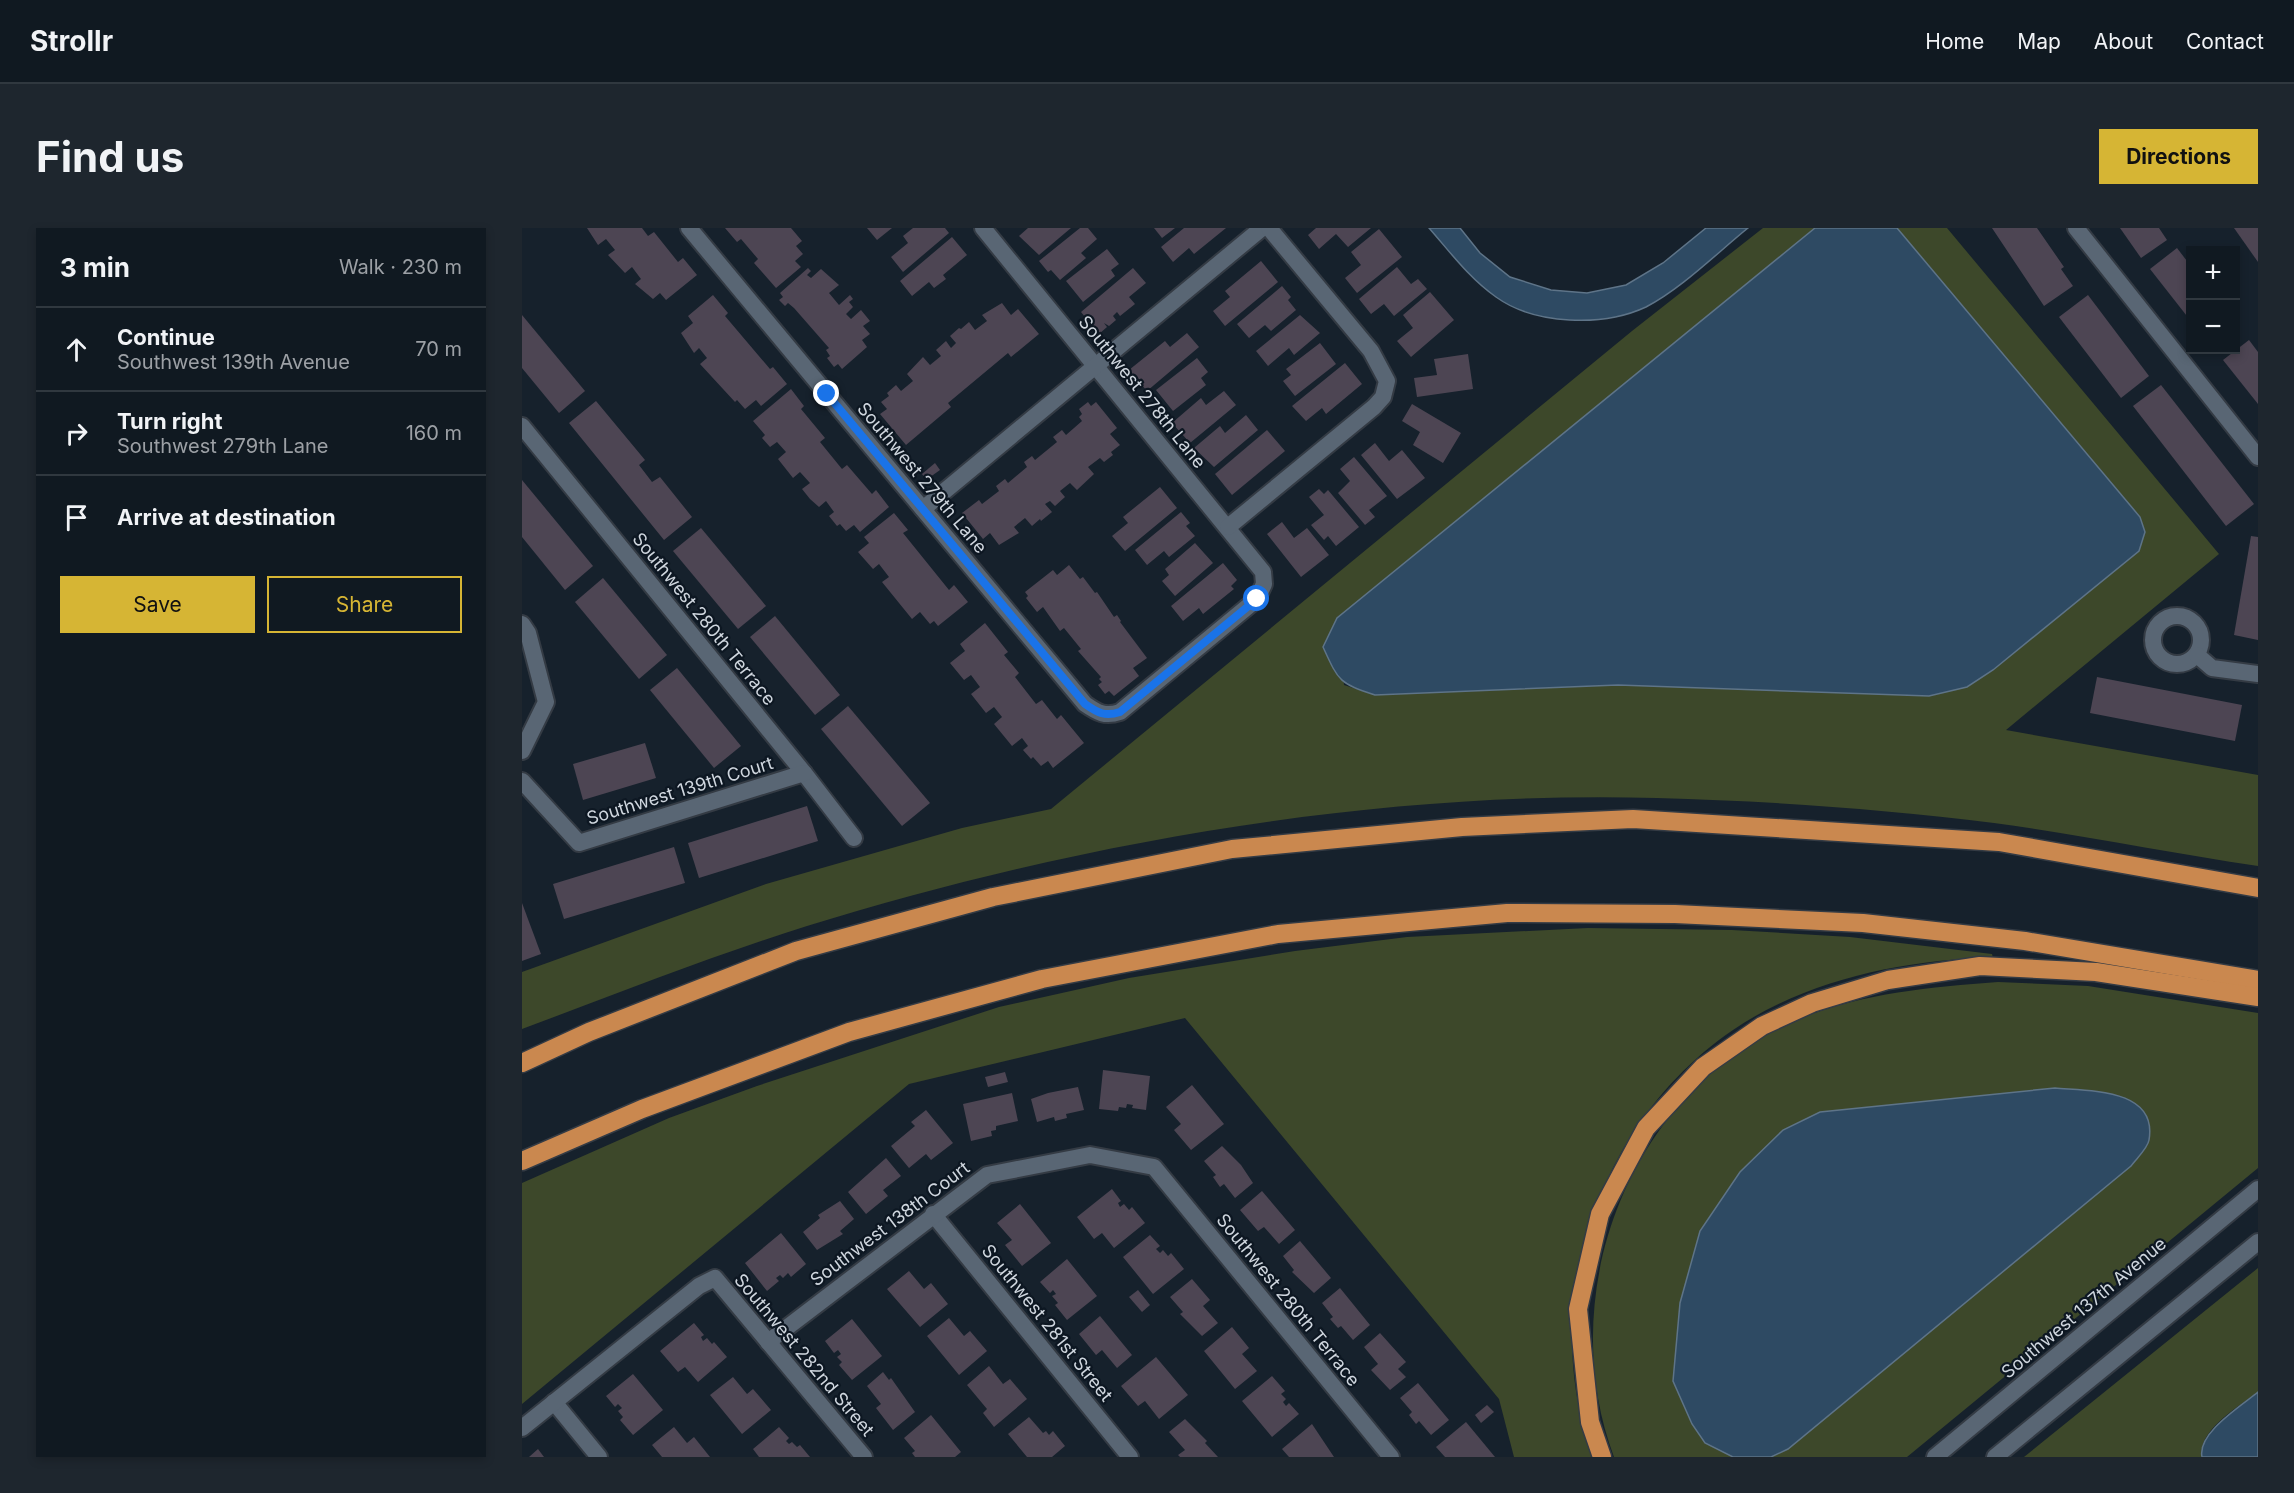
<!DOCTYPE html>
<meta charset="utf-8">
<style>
:root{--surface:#101921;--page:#1e262e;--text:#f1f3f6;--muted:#9ca0a5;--line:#30383f;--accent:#d6b534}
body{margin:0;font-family:Inter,sans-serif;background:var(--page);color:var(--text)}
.controls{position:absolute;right:18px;top:18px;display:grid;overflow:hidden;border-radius:0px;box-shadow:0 3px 9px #0003}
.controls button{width:54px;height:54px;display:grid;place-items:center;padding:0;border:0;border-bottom:2px solid var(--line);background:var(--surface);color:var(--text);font:30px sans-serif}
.stop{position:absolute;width:18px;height:18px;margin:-14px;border:4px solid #1a73e8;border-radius:50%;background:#fff}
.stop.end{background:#1a73e8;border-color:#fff;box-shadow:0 2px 6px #0008}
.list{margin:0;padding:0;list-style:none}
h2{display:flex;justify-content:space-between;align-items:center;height:78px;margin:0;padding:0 24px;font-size:26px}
h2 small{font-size:20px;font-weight:400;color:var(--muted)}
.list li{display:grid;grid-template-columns:39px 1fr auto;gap:18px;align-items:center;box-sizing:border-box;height:84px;padding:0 24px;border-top:2px solid var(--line)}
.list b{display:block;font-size:22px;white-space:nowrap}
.list p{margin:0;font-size:20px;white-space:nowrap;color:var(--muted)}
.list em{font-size:20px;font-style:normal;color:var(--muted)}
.actions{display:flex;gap:12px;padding:18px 24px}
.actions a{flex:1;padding:14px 0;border:2px solid var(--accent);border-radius:0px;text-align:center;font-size:21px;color:var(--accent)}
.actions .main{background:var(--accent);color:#111}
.icon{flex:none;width:33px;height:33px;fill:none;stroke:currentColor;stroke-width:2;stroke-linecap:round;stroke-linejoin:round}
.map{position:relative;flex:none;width:1736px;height:1229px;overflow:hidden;border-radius:0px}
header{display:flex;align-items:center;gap:36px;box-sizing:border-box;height:84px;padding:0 30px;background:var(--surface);border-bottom:2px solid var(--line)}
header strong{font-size:28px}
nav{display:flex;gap:33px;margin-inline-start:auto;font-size:21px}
.intro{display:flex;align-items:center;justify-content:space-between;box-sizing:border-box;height:144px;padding:0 36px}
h1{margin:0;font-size:42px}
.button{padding:15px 27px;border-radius:0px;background:var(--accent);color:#111;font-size:21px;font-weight:700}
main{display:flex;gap:36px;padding:0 36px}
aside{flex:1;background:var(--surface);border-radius:0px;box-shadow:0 3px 9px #0003}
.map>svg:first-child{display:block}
.green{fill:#3d482a}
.water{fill:#2e4a63;stroke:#5e7488;stroke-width:1.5}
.building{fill:#4d4553}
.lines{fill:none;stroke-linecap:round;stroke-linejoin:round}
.minor-casing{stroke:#343b44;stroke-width:20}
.secondary-casing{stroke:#343b44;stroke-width:20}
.motorway-casing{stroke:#343b44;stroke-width:21}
.minor{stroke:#596674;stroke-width:16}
.secondary{stroke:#596674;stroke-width:16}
.motorway{stroke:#ca884f;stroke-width:18}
.route{stroke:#1a73e8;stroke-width:8}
.labels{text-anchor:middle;stroke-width:4.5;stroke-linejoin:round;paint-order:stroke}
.street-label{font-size:18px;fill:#cfd6de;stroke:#0d1722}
</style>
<header>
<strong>Strollr</strong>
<nav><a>Home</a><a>Map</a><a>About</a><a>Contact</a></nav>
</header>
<div class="intro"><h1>Find us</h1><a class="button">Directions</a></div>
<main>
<aside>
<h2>3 min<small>Walk · 230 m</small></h2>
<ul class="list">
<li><svg class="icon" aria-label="ahead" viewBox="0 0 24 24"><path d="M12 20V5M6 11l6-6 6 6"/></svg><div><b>Continue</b><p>Southwest 139th Avenue</p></div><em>70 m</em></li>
<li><svg class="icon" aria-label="right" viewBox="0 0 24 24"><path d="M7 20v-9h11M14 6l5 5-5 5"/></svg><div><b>Turn right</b><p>Southwest 279th Lane</p></div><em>160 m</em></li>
<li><svg class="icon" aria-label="arrive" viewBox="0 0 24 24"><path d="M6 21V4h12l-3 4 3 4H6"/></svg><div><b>Arrive at destination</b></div></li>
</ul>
<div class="actions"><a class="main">Save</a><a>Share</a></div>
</aside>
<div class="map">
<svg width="1736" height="1229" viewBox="0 0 1736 1229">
<rect width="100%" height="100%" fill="#16212c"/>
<!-- green -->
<g class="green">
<path d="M1241 0H1293L815 390 822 457 853 467 1096 457 1445 459 1471 442 1617 323 1618 289 1375 0H1425L1697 326 1484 502 1736 547V638C1648 625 1560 607 1472 595 1361 581 1248 573 1135 570 854 562 552 615 285 698 189 728 94 766 0 801V744L244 656 440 600 529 581 1110 103Z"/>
<path d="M1066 700 1210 702 1328 709 1470 726 1471 730C1383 731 1284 752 1211 802 1096 880 1033 1026 1054 1163 1057 1186 1065 1207 1071 1229H992L977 1171 663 790 387 856 0 1176V955L147 890 235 858 477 779 607 750 773 723 885 709Z"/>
<path d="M1476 754 1566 758 1736 785V940L1385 1229H1249L1266 1221 1609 938 1183 1215 1211 1229H1092C1034 1074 1099 885 1247 805 1319 767 1397 760 1476 754Z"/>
<path d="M1736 1040V1164C1718 1178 1675 1202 1680 1229H1502Z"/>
</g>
<!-- water -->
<g class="water">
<path d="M907 0H938L958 25 988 49 1029 62 1065 65 1104 57 1141 35 1184 0H1226C1195 25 1159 61 1124 79 1081 99 1013 97 974 69 948 51 928 24 907 0Z"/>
<path d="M1293 0H1375L1618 289 1623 304 1617 323 1471 442 1445 459 1407 468 1096 457 853 467C817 455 817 454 801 419L815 390Z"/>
<path d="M1533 860C1566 863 1636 860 1627 912 1626 920 1614 931 1609 938L1266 1221 1249 1229H1211L1183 1215 1170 1196 1151 1153 1158 1075 1178 1003 1218 944 1261 902 1298 884Z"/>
<path d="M1736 1164V1229H1680C1675 1205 1719 1178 1736 1164Z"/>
</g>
<!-- building -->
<g class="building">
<path d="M65 0H120L126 8 132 4 156 34 161 30 175 47 144 72 138 65 131 71 113 56 119 51 110 39 103 45 86 27 93 22 84 11 76 17Z"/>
<path d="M203 0H269L280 13 274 18 281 26 273 33 279 39 254 60 232 35 236 31 219 11 215 14Z"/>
<path d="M345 0H370L355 12Z"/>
<path d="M391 0H423L427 5 381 44 369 29 386 15 381 8Z"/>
<path d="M506 0H549L517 27 497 8Z"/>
<path d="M558 0H566L575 11 559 25 564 30 538 52 529 42 526 44 517 33Z"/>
<path d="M632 0H653L640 10Z"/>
<path d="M662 0H704L672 26 667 20 651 34 639 19Z"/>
<path d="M794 0H849L826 19 814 6 797 21 786 7Z"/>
<path d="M1470 0H1515L1542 39 1539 41 1551 58 1522 78Z"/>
<path d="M1598 0H1637L1645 12 1619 30Z"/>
<path d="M1712 0H1736V34Z"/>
<path d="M857 1 880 29 835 65 823 50 839 37 829 24Z"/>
<path d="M430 9 445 27 421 47 424 51 412 60 407 54 390 68 378 53Z"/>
<path d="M1655 20 1668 37V92L1628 41Z"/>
<path d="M585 21 597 36 589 42 593 48 561 74 544 53Z"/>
<path d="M739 33 756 54 703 98 691 83 708 69 703 63Z"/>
<path d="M875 39 889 56 896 51 905 61 872 88 862 76 849 86 837 71Z"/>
<path d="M286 40 289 43 285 47 289 50 299 41 317 57 307 65 317 77 328 67 331 71 327 74 331 79 324 86 329 91 339 82 348 93 341 98 348 106 340 112 345 119 320 141 316 136 312 139 305 130 308 128 304 122 307 120 272 80 266 75 263 78 257 72 261 69 258 65Z"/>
<path d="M611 40 624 55 607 69 613 76 598 88 595 84 591 88 594 92 587 98 582 95 585 99 577 106 559 84Z"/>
<path d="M760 58 769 69 766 72 774 82 749 103 743 97 727 110 715 96Z"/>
<path d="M908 64 932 92 889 129 875 113 891 100 881 87Z"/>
<path d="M191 67 206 85 203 88 248 141 251 139 265 156 239 178 234 172 223 181 215 172 213 174 178 136 185 130 177 120 172 125 159 105 171 95 166 88Z"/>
<path d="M1566 67 1627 148 1599 170 1537 89Z"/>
<path d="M480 75 489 87 496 81 517 106 489 129 486 125 426 175 429 179 384 217 358 186 365 181 359 174 367 168 365 165 374 157 379 163 391 153 385 146 401 129 408 137 419 128 414 122 424 113 429 120 434 115 428 108 437 100 439 101 447 94 453 102 465 93 460 87Z"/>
<path d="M0 87 63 163 37 185 0 140Z"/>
<path d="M778 87 798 105 772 127 767 120 746 138 734 123Z"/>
<path d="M665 105 677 119 625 163 607 142 643 113 648 119Z"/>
<path d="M1727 112 1736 124V176L1701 132Z"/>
<path d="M798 115 814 136 773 168 761 153 769 147 764 141Z"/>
<path d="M946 126 951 161 895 169 892 150 915 147 912 131Z"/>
<path d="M675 130 686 144 679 150 684 157 651 183 634 162Z"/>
<path d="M823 135 840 156 804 186 800 180 784 193 770 178Z"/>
<path d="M1639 157 1732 276 1704 298 1611 178Z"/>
<path d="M269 161 282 178 279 181 303 210 298 214 320 241 325 237 350 266 354 262 367 279 338 304 332 297 324 303 318 296 315 298 307 288 312 284 304 273 297 279 288 271 280 261 288 255 278 244 271 250 256 231 264 224 255 214 248 219 240 210 243 207 231 193Z"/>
<path d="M702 163 714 177 668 215 650 195 679 170 684 177Z"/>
<path d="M74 173 123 232 117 237 130 254 138 249 170 289 142 312 47 195Z"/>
<path d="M566 174 569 178 574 174 595 200 588 206 598 217 589 224 591 227 582 234 578 230 566 239 572 246 555 262 548 255 538 263 543 269 533 278 528 273 523 276 530 284 519 293 518 291 510 298 503 290 492 299 497 305 477 317 468 305 461 311 440 285 457 272 460 276 477 263 474 258 483 251 486 255 505 239 502 234 510 228 513 232 535 214 531 209 540 202 544 207 560 193 557 189 560 186 557 181Z"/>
<path d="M890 176 939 205 921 235 891 217 898 204 880 193Z"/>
<path d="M724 187 736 202 692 239 672 220 698 198 703 205Z"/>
<path d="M745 202 763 223 710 267 693 246Z"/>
<path d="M853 215 867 233 880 222 903 250 875 271 839 227Z"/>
<path d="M832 229 865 268 847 282 853 289 843 297 816 265 828 253 818 241Z"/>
<path d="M413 235 418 242 404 252 400 246Z"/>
<path d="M0 252 71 338 43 362 0 309Z"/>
<path d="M638 259 655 280 603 323 590 308 606 295 601 289Z"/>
<path d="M797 261 802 266 806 262 837 299 814 318 806 308 802 312 789 297 802 287 787 269Z"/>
<path d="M659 284 668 295 664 298 673 308 647 329 642 323 625 337 613 322Z"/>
<path d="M372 285 386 302 381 305 427 362 432 357 446 374 416 398 412 393 408 396 398 384 390 391 360 354 367 349 357 336 351 341 336 324 347 315 342 309Z"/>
<path d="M760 294 772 310 785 300 807 327 779 349 745 306Z"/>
<path d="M179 300 244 378 216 401 151 323Z"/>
<path d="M1729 308 1736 309V412L1712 407Z"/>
<path d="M673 315 691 335 653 368 640 353 647 347 643 341Z"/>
<path d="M701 335 715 352 709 358 712 361 681 386 677 380 661 393 649 378Z"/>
<path d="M547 337 558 351 561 349 573 365 575 364 592 389 595 387 599 393 598 394 625 430 611 440 617 448 592 468 587 463 583 466 576 457 580 454 577 451 579 449 556 423 559 421 542 400 538 403 521 379 515 384 504 370 506 368 503 364 531 342 535 347Z"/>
<path d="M81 350 145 427 117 451 53 374Z"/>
<path d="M253 388 318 467 293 487 228 409Z"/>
<path d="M463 395 486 424 482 427 497 445 493 449 514 476 520 472 535 491 539 487 562 515 531 540 526 533 519 538 511 529 509 531 501 522 506 518 500 510 490 518 472 496 480 489 472 479 464 485 449 466 458 459 449 447 442 452 428 435 443 423 438 416Z"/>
<path d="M155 440 219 518 192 540 128 462Z"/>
<path d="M1575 449 1720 477 1713 513 1568 485Z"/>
<path d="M326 478 408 575 380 598 299 501Z"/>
<path d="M123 515 134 550 61 572 51 536Z"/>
<path d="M285 578 296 613 177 650 166 615Z"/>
<path d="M152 619 163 655 42 691 31 656Z"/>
<path d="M0 675 19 726 0 733Z"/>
<path d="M581 842 628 848 624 882 610 880 611 877 605 876 604 880 597 879 596 883 577 881Z"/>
<path d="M483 844 486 854 466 859 463 849Z"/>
<path d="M670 857 702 896 669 922 652 902 659 896 644 879Z"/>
<path d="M556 859 562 882 544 886 545 890 533 893 532 889 515 894 509 871 526 865Z"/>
<path d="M490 865 496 893 474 898V902L469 903 470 908 449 913 441 876Z"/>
<path d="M404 882 431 915 409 932 404 926 387 940 369 918 393 898 389 894Z"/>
<path d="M700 918 719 937 731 955 713 970 702 956 698 959 691 949 694 947 682 933Z"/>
<path d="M364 930 379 948 361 962 366 968 344 986 326 964Z"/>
<path d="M590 961 599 973 596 975 598 979 602 976 607 982 610 979 623 995 592 1020 580 1005 572 1011 555 989Z"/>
<path d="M740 963 773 1002 757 1016 742 999 736 1003 718 982Z"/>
<path d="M318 973 332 991 318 1003 321 1006 295 1022 281 1004 298 990 296 987Z"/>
<path d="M498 976 529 1015 500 1038 483 1017 490 1012 475 995Z"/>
<path d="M259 1005 284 1036 269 1049 266 1045 261 1050 258 1047 254 1050 257 1053 245 1063 223 1035Z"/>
<path d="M628 1007 638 1018 634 1021 638 1025 641 1022 646 1028 649 1025 662 1041 631 1066 601 1029Z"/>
<path d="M778 1013 809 1050 792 1065 770 1044 772 1042 761 1028Z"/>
<path d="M545 1031 575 1068 545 1092 533 1077 536 1075 530 1068 534 1066 531 1062 528 1065 518 1054Z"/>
<path d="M387 1043 402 1061 409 1055 426 1076 398 1099 365 1061Z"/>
<path d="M670 1051 688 1072 681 1078 696 1095 680 1108 658 1086 661 1084 648 1069Z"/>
<path d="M818 1060 848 1097 831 1112 819 1098 816 1100 808 1091 811 1089 800 1075Z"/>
<path d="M616 1062 628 1077 620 1084 607 1069Z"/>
<path d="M578 1088 610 1127 595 1140 580 1122 574 1127 557 1106Z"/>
<path d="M427 1090 442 1108 448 1103 465 1123 437 1147 405 1108Z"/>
<path d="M330 1091 360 1128 330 1152 317 1137 320 1134 315 1129 319 1126 316 1122 312 1125 303 1113Z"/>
<path d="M172 1095 182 1107 179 1109 181 1113 185 1110 190 1116 192 1114 205 1129 176 1154 163 1139 156 1144 138 1123Z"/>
<path d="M710 1099 727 1120 720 1126 735 1143 713 1161 682 1123Z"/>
<path d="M858 1105 884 1134 876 1141 884 1149 868 1162 849 1142 856 1136 842 1119Z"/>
<path d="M634 1129 666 1167 637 1191 623 1173 616 1178 599 1158Z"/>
<path d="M467 1138 481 1156 488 1151 505 1171 472 1199 461 1185 465 1181 445 1157Z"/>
<path d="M361 1144 367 1152 369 1150 393 1184 371 1202 354 1180 359 1176 345 1158Z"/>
<path d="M111 1146 141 1182 111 1207 98 1192 101 1189 96 1183 100 1180 96 1176 93 1179 84 1168Z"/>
<path d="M750 1148 763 1163 759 1166 764 1171 761 1174 764 1178 767 1175 777 1186 750 1209 720 1173Z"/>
<path d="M211 1149 225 1166 231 1161 249 1182 220 1206 188 1167Z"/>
<path d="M896 1155 927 1192 909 1207 897 1193 894 1196 887 1187 890 1184 878 1170Z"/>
<path d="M965 1177 972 1184 959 1195 953 1187Z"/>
<path d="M409 1187 439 1224 433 1229H393L390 1225 393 1223 382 1210Z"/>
<path d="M507 1189 521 1205 524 1203 527 1207 531 1203 543 1218 530 1229H505L486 1206Z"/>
<path d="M663 1191 685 1213 683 1215 696 1229H658L656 1227 663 1222 647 1204Z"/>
<path d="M944 1194 973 1229H923L914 1219Z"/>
<path d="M790 1196 812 1229H767L760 1221Z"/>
<path d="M152 1199 165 1215 172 1209 188 1229H140L130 1217Z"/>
<path d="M257 1199 267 1210 264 1213 267 1216 270 1214 275 1219 278 1217 288 1229H237L231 1221Z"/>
<path d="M16 1221 22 1229H7Z"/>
</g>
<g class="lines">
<defs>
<g id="minor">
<path d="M167 0 563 476C576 485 583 489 598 484L735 371 742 356 741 344 461 0"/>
<path d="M1554 0 1736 229"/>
<path d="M0 198 282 545 332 610"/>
<path d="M401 281 740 0"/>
<path d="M706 299 852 179 861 169 865 153 849 123 747 0"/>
<circle cx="1655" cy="412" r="24"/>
<path d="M0 396 6 405 24 474 0 523"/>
<path d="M1675 427 1690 440 1736 446"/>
<path d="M0 553 57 615 282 545"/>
<path d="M411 986 608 1229"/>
<path d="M246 1114 465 947 568 927 632 939 869 1229"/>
<path d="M32 1174 77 1229"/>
<path d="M0 1200 177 1058 193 1050 342 1229"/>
</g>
<g id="secondary">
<path d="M1413 1229 1736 961"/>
<path d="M1473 1229 1736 1014"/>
</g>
<g id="motorway">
<path d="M0 835 67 804 274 723 471 669 710 621 940 599 1111 591 1477 614 1736 660"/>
<path d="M0 933 120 881 327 804 520 751 756 706 985 685 1153 686 1341 695 1503 713 1736 752"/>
<path d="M1080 1229 1068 1194 1056 1081 1078 986 1124 900 1181 839 1240 798 1290 775 1366 752 1458 738 1574 744 1736 769"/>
</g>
</defs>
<!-- minor casing -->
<use href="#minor" class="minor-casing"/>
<!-- secondary casing -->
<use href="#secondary" class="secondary-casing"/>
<!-- motorway casing -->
<use href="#motorway" class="motorway-casing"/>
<!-- minor -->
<use href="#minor" class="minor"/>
<!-- secondary -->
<use href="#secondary" class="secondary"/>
<!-- motorway -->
<use href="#motorway" class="motorway"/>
</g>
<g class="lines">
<!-- route -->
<path class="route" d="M305 166 563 476C576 485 583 489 598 484L735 371"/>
</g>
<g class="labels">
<!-- street labels -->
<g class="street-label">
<text transform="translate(620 164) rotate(51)" y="6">Southwest 278th Lane</text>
<text transform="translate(400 250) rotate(50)" y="6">Southwest 279th Lane</text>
<text transform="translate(182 391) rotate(51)" y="6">Southwest 280th Terrace</text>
<text transform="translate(158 563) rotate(-17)" y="6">Southwest 139th Court</text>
<text transform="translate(368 996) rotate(-37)" y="6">Southwest 138th Court</text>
<text transform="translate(766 1072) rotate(51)" y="6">Southwest 280th Terrace</text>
<text transform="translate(1562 1080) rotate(-40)" y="6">Southwest 137th Avenue</text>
<text transform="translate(525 1095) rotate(51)" y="6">Southwest 281st Street</text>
<text transform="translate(282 1127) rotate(50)" y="6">Southwest 282nd Street</text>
</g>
</g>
</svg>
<div class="controls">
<button>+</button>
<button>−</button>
</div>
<div class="stop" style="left:735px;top:371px"></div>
<div class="stop end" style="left:305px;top:166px"></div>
</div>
</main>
